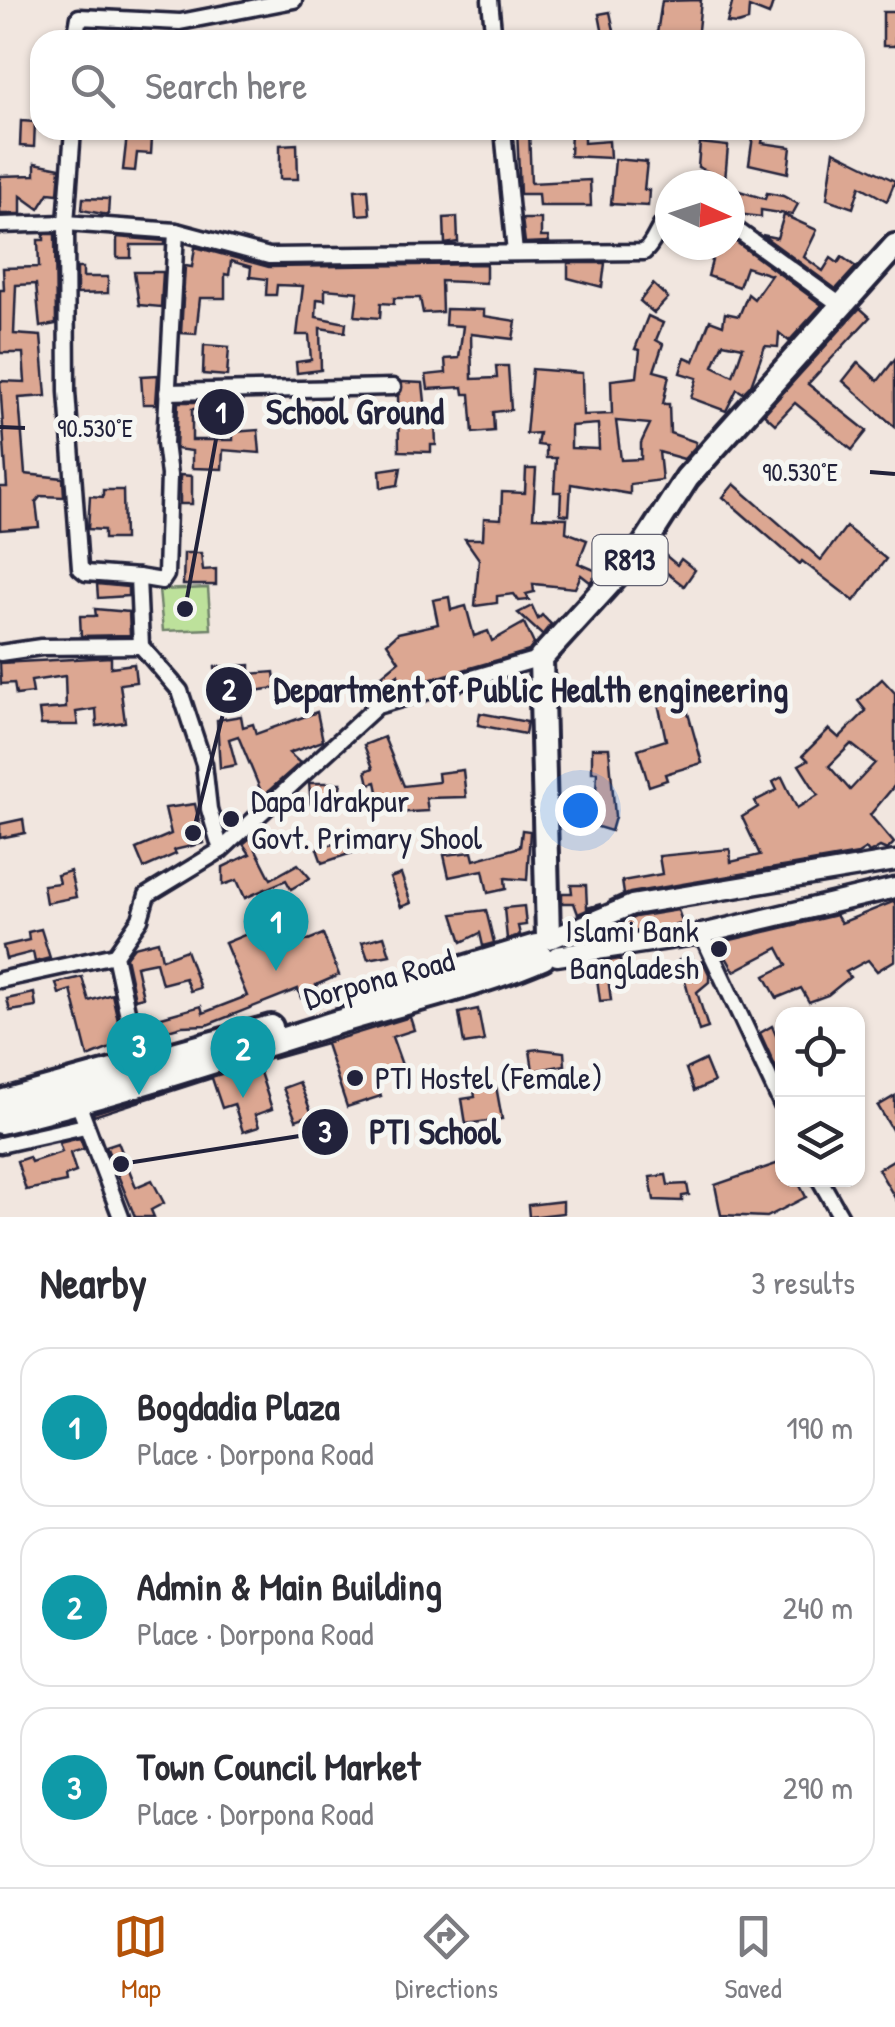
<!DOCTYPE html>
<meta charset="utf-8">
<style>
:root{--surface:#fff;--page:#f7f7f7;--text:#2b2b33;--muted:#7c7c81;--line:#e1e1e2;--accent:#b45309}
body{margin:0;font-family:"Patrick Hand",sans-serif;background:var(--page);color:var(--text)}
.controls{position:absolute;right:30px;bottom:30px;display:grid;overflow:hidden;border-radius:20px;box-shadow:0 2px 8px #0004}
.controls button{width:90px;height:90px;display:grid;place-items:center;padding:0;border:0;border-bottom:2px solid var(--line);background:var(--surface);color:var(--text);font:50px sans-serif}
.compass{position:absolute;left:655px;top:170px;width:90px;height:90px;border-radius:50%;background:var(--surface);box-shadow:0 2px 8px #0004;rotate:93deg}
.you{position:absolute;left:580px;top:810px;width:35px;height:35px;margin:-25px;border:8px solid #fff;border-radius:50%;background:#1a73e8;box-shadow:0 0 0 15px #1a73e833}
.badge{display:grid;place-items:center;width:65px;height:65px;border-radius:50%;background:var(--accent);color:#fff;font-size:32px;font-weight:700}
.pin{position:absolute;translate:-50% -82px;filter:drop-shadow(0 2px 5px #0008)}
.pin::after{content:'';position:absolute;top:52px;width:35px;height:30px;background:inherit;clip-path:polygon(0 0,100% 0,50% 100%)}
.list{margin:0;padding:0;list-style:none}
h2{display:flex;justify-content:space-between;align-items:center;height:130px;margin:0;padding:0 40px;font-size:42px}
h2 small{font-size:32px;font-weight:400;color:var(--muted)}
.list li{display:grid;grid-template-columns:65px 1fr auto;gap:30px;align-items:center;box-sizing:border-box;height:160px;margin:0 20px 20px;padding:0 20px;border:2px solid var(--line);border-radius:30px}
.list b{display:block;font-size:38px;white-space:nowrap}
.list p{margin:0;font-size:32px;white-space:nowrap;color:var(--muted)}
.list em{font-size:32px;font-style:normal;color:var(--muted)}
.icon{flex:none;width:55px;height:55px;fill:none;stroke:currentColor;stroke-width:2;stroke-linecap:round;stroke-linejoin:round}
.map{position:relative;flex:none;width:895px;height:1217px;overflow:hidden}
.search{position:absolute;background:var(--surface);box-shadow:0 2px 8px #0004;left:30px;right:30px;top:30px;height:110px;display:flex;align-items:center;gap:25px;box-sizing:border-box;padding:0 35px;border-radius:30px;color:var(--muted);font-size:38px}
.sheet{height:670px;background:var(--surface)}
nav{display:flex;justify-content:space-around;align-items:center;box-sizing:border-box;height:140px;border-top:2px solid var(--line);background:var(--surface);font-size:28px;color:var(--muted)}
nav a{display:grid;justify-items:center;gap:5px}
nav .on{color:var(--accent)}
.map>svg:first-child{display:block}
.green{fill:#bde19b;stroke:#70826b;stroke-width:2.5}
.building{fill:#dca792;stroke:#22223b;stroke-width:2.5;fill-rule:evenodd}
.lines{fill:none;stroke-linecap:round;stroke-linejoin:round}
.minor-casing{stroke:#22223b;stroke-width:21}
.tertiary-casing{stroke:#22223b;stroke-width:25}
.primary-casing{stroke:#22223b;stroke-width:30}
.minor{stroke:#f6f6f2;stroke-width:14}
.tertiary{stroke:#f6f6f2;stroke-width:18}
.primary{stroke:#f6f6f2;stroke-width:22}
.ticks{fill:none;stroke:#22223b;stroke-width:4}
.poi-dot{fill:#22223b;stroke:#f6f6f2;stroke-width:4}
.labels{text-anchor:middle;stroke-width:10;stroke-linejoin:round;paint-order:stroke}
.shield{fill:#f6f6f2;stroke:#626272;stroke-width:2.5}
.shield-label{font-size:30px;font-weight:bold;fill:#22223b}
.poi-label{font-size:32px;fill:#22223b;stroke:#f6f6f2;text-anchor:start}
.street-label{font-size:32px;fill:#22223b;stroke:#f6f6f2}
.ticks-label{font-size:25px;text-anchor:middle;fill:#22223b;stroke:#f6f6f2;stroke-width:10;stroke-linejoin:round;paint-order:stroke}
.leader{fill:none;stroke:#22223b;stroke-width:4}
.callout-dot{fill:#22223b;stroke:#f6f6f2;stroke-width:4}
.mark-label{font-size:30px;text-anchor:middle;font-weight:bold;fill:#fff}
.callout-label{font-size:35px;text-anchor:middle;font-weight:bold;fill:#22223b;stroke:#f6f6f2;stroke-width:10;stroke-linejoin:round;paint-order:stroke}
</style>
<div class="map">
<svg width="895" height="1217" viewBox="0 0 895 1217">
<rect width="100%" height="100%" fill="#f1e6df"/>
<filter id="ink" filterUnits="userSpaceOnUse"><feTurbulence type="fractalNoise" baseFrequency=".01" numOctaves="2"/><feDisplacementMap in="SourceGraphic" scale="20" xChannelSelector="R" yChannelSelector="G"/><feConvolveMatrix kernelMatrix="1 2 1 2 8 2 1 2 1" color-interpolation-filters="sRGB"/></filter>
<g filter="url(#ink)">
<!-- green -->
<path class="green" d="M208 588 211 629 163 631 159 590Z"/>
<!-- building -->
<g class="building">
<path d="M701 0 697 40H656L662 1Z"/>
<path d="M733 0H774L769 15 749 7 748 21 737 24 727 23Z"/>
<path d="M610 12 616 40H604L599 14Z"/>
<rect x="883" y="12" width="12" height="34"/>
<path d="M21 121 35 122 34 147 20 146Z"/>
<path d="M517 130H529L531 183 590 180 591 206H539L538 194H520Z"/>
<path d="M571 130H584V143L609 141 610 158 570 156Z"/>
<path d="M127 135 152 138 151 154 137 153 135 171 123 170Z"/>
<path d="M753 136 763 137 762 143 791 147 788 173 749 164Z"/>
<path d="M700 143 728 146 725 180 698 167Z"/>
<path d="M297 144 298 179H280V145Z"/>
<path d="M834 151 895 181 887 201 860 186 853 208 827 199Z"/>
<path d="M615 159 647 162 644 190H649L648 206 611 204Z"/>
<path d="M35 163 60 168 58 194 49 193 39 209 21 196V214H0V176L35 175Z"/>
<path d="M730 188 765 199 767 193 783 196 798 204 792 215 761 210V217L730 213Z"/>
<path d="M368 189 370 214 357 215 355 190Z"/>
<path d="M83 198 109 199 108 215 82 210Z"/>
<path d="M784 215 817 230 804 257 823 271 831 258 838 263 842 257 856 267 836 289 762 235 777 238Z"/>
<path d="M457 217 458 242 445 244 444 218Z"/>
<path d="M522 219H541V237H548L549 242 525 243Z"/>
<path d="M44 234H55L56 324 40 327 36 284 16 285 14 334 41 336 46 396 19 398 25 474 63 478 64 497 41 496 36 502 39 527 0 530V487H7L0 381 25 382 23 353H0V290H4L3 268 39 267 38 240H44Z"/>
<path d="M117 237 165 241V245H131V258H117Z"/>
<path d="M732 239 822 305 789 341 779 333 778 347 765 346 751 385 743 393 737 389 726 411 691 398 697 378 680 373 685 357 694 361 710 320 723 325 725 313 739 316 748 294 754 299 771 275 746 267 739 287 708 276 716 245H730ZM723 343 743 347 733 376 713 366Z"/>
<path d="M195 247 269 267 486 264V283L441 281 442 312 423 313 420 298H394V304L381 303 380 318 355 316 358 292 325 289V300L317 299 316 317 346 323 345 332 320 328 321 370 297 373 296 362 311 360 309 335H297L303 286 277 285 276 295H266L267 279 250 277 251 267 231 261 229 275 225 274V298H200L196 334 181 333 185 266 192 267Z"/>
<path d="M568 263H605L602 287 568 278Z"/>
<path d="M77 268H83V277H108V293L77 294Z"/>
<path d="M134 272H163L161 307 139 305Z"/>
<path d="M653 284 668 298 654 313 640 301Z"/>
<path d="M860 308 870 317 808 384 867 431 852 450 795 403 775 424 764 414Z"/>
<path d="M446 309 484 310V316L516 321 513 339 471 334 472 379 497 378 496 366H508L511 410 493 412 494 431 473 433 470 394H464L463 387 428 389 426 375 446 373 445 359 459 358 463 326 445 325Z"/>
<path d="M648 316 663 323 656 340 663 344 654 371 669 375 663 404H669L670 433 696 442 695 447 684 459 659 452 662 480 630 484V494L571 484 569 515 560 514 561 492H554L556 458H546V446L537 445 539 433 526 434 532 369 582 373 583 415 612 414 611 380 637 377 640 350 635 349ZM616 421 650 424 641 443V459L621 460ZM598 424 599 449 571 448V426Z"/>
<path d="M204 345 229 347 227 376 203 374Z"/>
<path d="M895 359V427L843 381 858 362 878 381Z"/>
<path d="M158 375 156 404H143L141 376Z"/>
<path d="M402 382 423 383 427 421H435L436 445H431V452L399 451 398 396Z"/>
<path d="M178 402H198V409H192V440H233V432L258 430 260 453 223 450 222 469 192 468V451L176 449Z"/>
<path d="M401 467 398 485 381 488 380 470Z"/>
<path d="M526 469H536L533 517 567 518 566 532 587 540 578 563 599 572 590 582 581 575 575 588 533 584 534 592 526 594 529 600 519 601 514 594 497 596V603L475 606 479 559 465 539H483L484 518 501 519 502 492 525 493Z"/>
<path d="M180 475 192 476V504H180Z"/>
<path d="M734 484 821 560 846 527 886 559 854 601 802 561 800 564 723 497Z"/>
<path d="M103 490H123L124 539H104V530L88 529 90 496 103 497Z"/>
<path d="M659 550 677 565 681 559 695 570 684 586 650 560Z"/>
<path d="M184 553H201L203 570 216 569V585H183Z"/>
<path d="M97 584 128 587V596L98 598Z"/>
<path d="M449 597 451 610 466 606 474 636 488 631 492 641 524 623 534 644 529 651 401 688 398 675 388 683 382 675 399 661 387 643 398 633 438 624 433 600Z"/>
<path d="M532 606 538 619 542 615 551 624 542 635 518 613Z"/>
<path d="M95 609 129 612 130 635 81 636 80 616H96Z"/>
<path d="M111 657V667L134 664 136 682 120 684 125 722 97 726 96 709 76 712 78 725H41L39 710 66 708 65 676 31 681 33 693 16 695 14 683 1 684 0 663Z"/>
<path d="M250 665V674L274 672 276 688 216 696 215 667Z"/>
<path d="M882 679 895 693V785L870 815 894 843 887 850 880 847 869 853 866 849 858 854 630 893 609 901 624 894 622 881 662 874 659 856 730 849 731 862 760 855 742 817 758 807 755 801 777 790 773 782 782 777 797 808 818 795 799 765 808 760 803 755 829 729 839 738 866 711 858 701ZM851 744 875 763 850 790 829 766Z"/>
<path d="M681 688 702 763 665 774 667 780 649 786 638 749 666 740 656 694Z"/>
<path d="M317 712 323 741 289 753 300 763 263 796 238 736 229 739 236 765 220 768 217 720 241 716 243 727 253 724 256 734Z"/>
<path d="M480 713 527 722 525 734 478 725Z"/>
<path d="M384 737 404 786 439 782 438 773 463 770 466 797 426 798 428 811 393 813 387 797 379 796 376 782 369 784 366 771 373 768 364 745Z"/>
<path d="M592 748H609L615 817 611 831 588 824 595 811 597 772H592Z"/>
<path d="M309 783H341L336 806 311 804Z"/>
<path d="M195 804 204 843 174 850 176 854 144 868 136 849 171 834 165 808Z"/>
<path d="M23 819 25 833 0 838V824Z"/>
<path d="M522 830 530 831 527 880 505 878 506 889 488 893 483 870 449 877 444 855 472 852 474 860 520 847Z"/>
<path d="M346 833 355 852 322 863 317 849 340 842 337 838Z"/>
<path d="M250 838 271 879 298 864 310 878 291 889 286 880 245 898 237 880 223 885V867L250 854 243 844Z"/>
<path d="M70 871 76 897 46 903 43 885 59 883 57 875Z"/>
<path d="M401 874 411 903 401 907 390 878Z"/>
<path d="M571 885H586L587 908 601 904 578 914 574 903H562V893H572Z"/>
<path d="M895 901V960L877 971 868 960 846 972 850 977 828 995 809 1002 801 988 777 998 765 976 787 965 778 948 734 971 718 943 836 915 841 923Z"/>
<path d="M524 906 526 925 518 926 520 935 507 939 504 908Z"/>
<path d="M486 910 494 943 483 946 480 933 462 942 453 914Z"/>
<path d="M678 910 683 924 582 940 635 917Z"/>
<path d="M281 920 296 945 323 934 339 975 316 985 318 990 301 998 298 989 207 1025 182 1026 143 1037 140 1023 201 1006 203 1013 247 996 225 943Z"/>
<path d="M41 929 50 958 35 962 33 952 6 959 3 946 29 940 28 932Z"/>
<path d="M384 936 390 955 368 959 362 942Z"/>
<path d="M158 941 162 959 186 950 200 988 190 991 185 978 162 984 156 962 136 966 143 997 135 999 126 957 134 947Z"/>
<path d="M692 956 694 965 703 961 709 974V982L697 992 708 1028 699 1031 679 960Z"/>
<path d="M620 959 621 969 607 970 611 1000 600 1001 595 963Z"/>
<path d="M82 977 89 1001 112 994 123 1043 88 1057 71 990 59 994 56 983Z"/>
<path d="M34 993 36 1007 10 1011 7 999Z"/>
<path d="M478 1009 484 1041 464 1044 459 1013Z"/>
<path d="M410 1017 414 1030 392 1037 402 1065 374 1075 381 1096 347 1107 326 1044 272 1059Z"/>
<path d="M772 1026 782 1049V1081L760 1033Z"/>
<path d="M539 1049 564 1052 565 1065 533 1071 530 1050Z"/>
<path d="M705 1060 714 1082 694 1091 686 1069Z"/>
<path d="M257 1063 272 1109 255 1115 259 1127 243 1132 234 1104 222 1108 212 1078 94 1116 93 1113Z"/>
<path d="M299 1082 312 1114 296 1120 283 1088Z"/>
<path d="M496 1086 502 1119 466 1124 462 1099 475 1097 474 1090Z"/>
<path d="M895 1096V1135L878 1106Z"/>
<path d="M80 1138 84 1149 70 1153 76 1172 65 1176 66 1182 26 1190 17 1161 29 1157 31 1162 62 1152 59 1143Z"/>
<path d="M118 1142 136 1187 152 1180 164 1203 151 1210 154 1217H135L106 1146Z"/>
<path d="M895 1159V1198L878 1169Z"/>
<path d="M782 1162V1180H797L806 1197 767 1217 721 1215 715 1185Z"/>
<path d="M666 1175 668 1185 687 1184 689 1195 682 1196V1201L654 1200 650 1177Z"/>
<path d="M563 1201V1213L529 1217 528 1205Z"/>
</g>
<g class="lines">
<defs>
<g id="minor">
<path d="M490 0 494 40"/>
<path d="M75 40 79 17 180 22 294 0"/>
<path d="M73 130 66 223 67 392 80 568 86 573 138 577"/>
<path d="M503 130 515 253"/>
<path d="M0 225 66 223 176 231 269 256 644 252C656 242 657 225 670 217"/>
<path d="M730 225 842 306"/>
<path d="M176 231 165 443 169 475 166 575 162 581 138 577 141 646 180 691 204 764 209 809 221 850"/>
<path d="M167 392 393 387"/>
<path d="M0 653 41 647 141 646"/>
<path d="M702 934 782 1105"/>
<path d="M0 980 115 955"/>
<path d="M139 1067 115 955 140 919 147 895 221 850 377 706 541 658"/>
<path d="M78 1103 121 1217"/>
<path d="M0 1145 85 1126"/>
<path d="M820 1180 841 1217"/>
</g>
<g id="tertiary">
<path d="M553 938 632 905 895 861"/>
<path d="M557 956 702 934 895 888"/>
</g>
<g id="primary">
<path d="M548 937 541 658 644 545 687 478 895 246"/>
<path d="M354 1001 536 946"/>
<path d="M0 1102 271 1027"/>
<path d="M0 1122C114 1095 226 1057 338 1022 408 1001 476 987 543 958"/>
</g>
</defs>
<!-- minor casing -->
<use href="#minor" class="minor-casing"/>
<!-- tertiary casing -->
<use href="#tertiary" class="tertiary-casing"/>
<!-- primary casing -->
<use href="#primary" class="primary-casing"/>
<!-- minor -->
<use href="#minor" class="minor"/>
<!-- tertiary -->
<use href="#tertiary" class="tertiary"/>
<!-- primary -->
<use href="#primary" class="primary"/>
</g>
</g>
<!-- ticks -->
<path class="ticks" d="M0 427 25 428M870 472 895 474"/>
<!-- markers -->
<g class="poi-dot">
<circle cx="231" cy="819" r="10"/>
<circle cx="719" cy="949" r="10"/>
<circle cx="355" cy="1078" r="10"/>
</g>
<g class="labels">
<!-- shield labels -->
<rect class="shield" x="592.5" y="535" width="75" height="50" rx="8"/>
<g class="shield-label">
<text x="630" y="570">R813</text>
</g>
<!-- poi labels -->
<g class="poi-label">
<text x="251" y="812">Dapa Idrakpur<tspan x="251" dy="37">Govt. Primary Shool</tspan></text>
<text x="699" y="942" text-anchor="end">Islami Bank<tspan x="699" dy="37">Bangladesh</tspan></text>
<text x="375" y="1089">PTI Hostel (Female)</text>
</g>
<!-- street labels -->
<g class="street-label">
<text transform="translate(379 979) rotate(-15)" y="11">Dorpona Road</text>
</g>
</g>
<g class="ticks-label">
<text x="95" y="437">90.530°E</text>
<text x="800" y="481">90.530°E</text>
</g>
<!-- callouts -->
<path class="leader" d="M185 609L221 412M193 833L229 690M121 1164L325 1132"/>
<g class="callout-dot">
<circle cx="185" cy="609" r="10"/>
<circle cx="193" cy="833" r="10"/>
<circle cx="121" cy="1164" r="10"/>
<circle cx="221" cy="412" r="25"/>
<circle cx="229" cy="690" r="25"/>
<circle cx="325" cy="1132" r="25"/>
</g>
<g class="mark-label">
<text x="221" y="423">1</text>
<text x="229" y="700">2</text>
<text x="325" y="1142">3</text>
</g>
<g class="callout-label">
<text x="355" y="424">School Ground</text>
<text x="531" y="702">Department of Public Health engineering</text>
<text x="435" y="1144">PTI School</text>
</g>
</svg>
<div class="controls">
<button><svg class="icon" aria-label="locate" viewBox="0 0 24 24"><circle cx="12" cy="12" r="6"/><path d="M12 2v4M12 18v4M2 12h4M18 12h4"/></svg></button>
<button><svg class="icon" aria-label="layers" viewBox="0 0 24 24"><path d="M12 4l9 5-9 5-9-5zM3 14l9 5 9-5"/></svg></button>
</div>
<svg class="compass" viewBox="-18 -18 36 36"><path d="M0-13l5 13h-10z" fill="#e53935"/><path d="M0 13l5-13h-10z" fill="#7c7c81"/></svg>
<div class="you"></div>
<div class="pin badge" style="left:276px;top:971px;background:#0f9aa8">1</div>
<div class="pin badge" style="left:243px;top:1098px;background:#0f9aa8">2</div>
<div class="pin badge" style="left:139px;top:1095px;background:#0f9aa8">3</div>
<div class="search"><svg class="icon" aria-label="search" viewBox="0 0 24 24"><circle cx="10" cy="10" r="6"/><path d="M15 15l6 6"/></svg>Search here</div>
</div>
<section class="sheet">
<h2>Nearby<small>3 results</small></h2>
<ul class="list">
<li><span class="badge" style="background:#0f9aa8">1</span><div><b>Bogdadia Plaza</b><p>Place · Dorpona Road</p></div><em>190 m</em></li>
<li><span class="badge" style="background:#0f9aa8">2</span><div><b>Admin &amp; Main Building</b><p>Place · Dorpona Road</p></div><em>240 m</em></li>
<li><span class="badge" style="background:#0f9aa8">3</span><div><b>Town Council Market</b><p>Place · Dorpona Road</p></div><em>290 m</em></li>
</ul>
</section>
<nav>
<a class="on"><svg class="icon" aria-label="map" viewBox="0 0 24 24"><path d="M3 6l6-2 6 2 6-2v14l-6 2-6-2-6 2zM9 4v14M15 6v14"/></svg>Map</a>
<a><svg class="icon" aria-label="directions" viewBox="0 0 24 24"><path d="M12 3l9 9-9 9-9-9zM9 14v-3h6M13 9l2 2-2 2"/></svg>Directions</a>
<a><svg class="icon" aria-label="saved" viewBox="0 0 24 24"><path d="M7 4h10v16l-5-4-5 4z"/></svg>Saved</a>
</nav>
